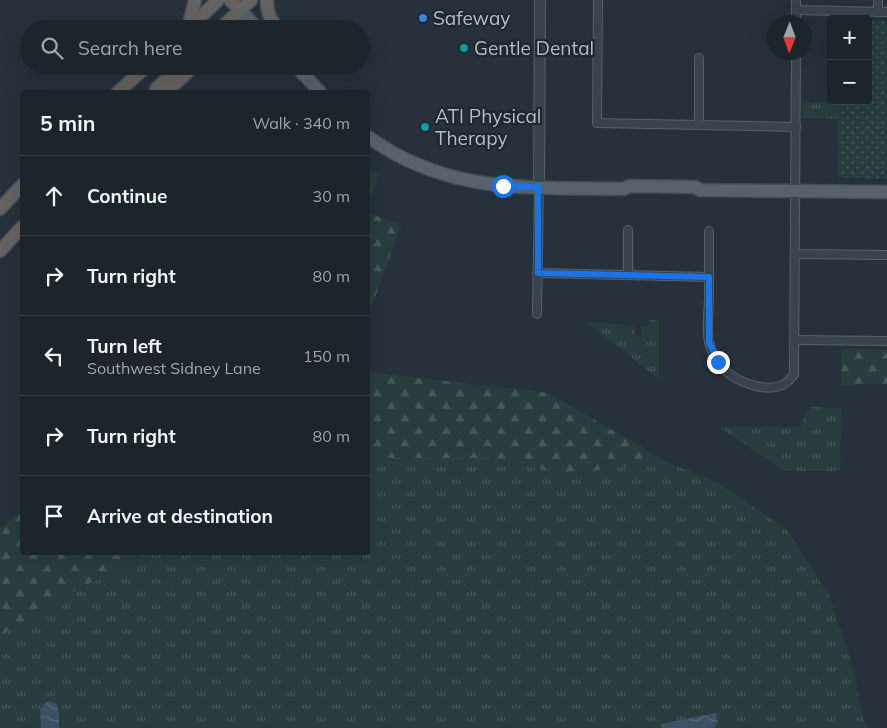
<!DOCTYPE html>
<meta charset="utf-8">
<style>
:root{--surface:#1c252c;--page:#293138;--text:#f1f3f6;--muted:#a0a5a9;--line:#3a4248}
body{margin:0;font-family:Mulish,sans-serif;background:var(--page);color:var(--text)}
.controls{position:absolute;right:15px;top:15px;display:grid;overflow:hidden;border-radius:5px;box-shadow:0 5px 20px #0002}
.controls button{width:45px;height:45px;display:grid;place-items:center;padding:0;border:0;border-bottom:1px solid var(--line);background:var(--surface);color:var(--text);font:25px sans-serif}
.compass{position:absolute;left:767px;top:15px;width:45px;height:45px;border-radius:50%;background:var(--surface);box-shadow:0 5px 20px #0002;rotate:181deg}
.stop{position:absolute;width:15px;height:15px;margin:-11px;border:4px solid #1a73e8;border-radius:50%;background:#fff}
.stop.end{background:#1a73e8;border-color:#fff;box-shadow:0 1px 5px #0008}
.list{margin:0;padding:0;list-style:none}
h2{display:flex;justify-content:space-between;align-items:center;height:65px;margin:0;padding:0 20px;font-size:21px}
h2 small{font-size:16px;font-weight:400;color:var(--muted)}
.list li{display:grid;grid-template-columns:32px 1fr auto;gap:15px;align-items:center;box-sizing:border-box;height:80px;padding:0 20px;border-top:1px solid var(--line)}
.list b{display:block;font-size:19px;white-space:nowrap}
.list p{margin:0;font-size:16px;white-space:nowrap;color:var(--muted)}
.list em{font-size:16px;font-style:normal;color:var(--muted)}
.icon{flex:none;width:28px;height:28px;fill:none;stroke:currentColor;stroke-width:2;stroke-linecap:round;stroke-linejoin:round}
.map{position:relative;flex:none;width:887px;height:728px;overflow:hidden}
.search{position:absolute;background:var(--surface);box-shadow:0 5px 20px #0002;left:20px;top:20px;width:350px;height:55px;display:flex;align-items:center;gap:12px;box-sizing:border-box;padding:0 18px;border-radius:28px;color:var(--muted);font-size:19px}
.panel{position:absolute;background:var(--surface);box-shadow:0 5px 20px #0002;left:20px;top:90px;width:350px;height:465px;border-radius:5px}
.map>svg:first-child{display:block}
.grass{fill:url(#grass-tufts)}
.forest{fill:url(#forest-firs)}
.park{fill:url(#park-dots)}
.water{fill:url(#water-waves)}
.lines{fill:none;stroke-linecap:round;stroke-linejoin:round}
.minor-casing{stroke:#57616a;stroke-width:10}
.tertiary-casing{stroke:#57616a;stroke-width:12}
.primary-casing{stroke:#424c55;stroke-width:15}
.trunk-casing{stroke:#444e57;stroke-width:15}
.minor{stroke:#39434c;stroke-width:8}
.tertiary{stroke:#39434c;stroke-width:10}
.primary{stroke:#57626c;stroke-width:12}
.trunk{stroke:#646362;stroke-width:12}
.route{stroke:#1a73e8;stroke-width:6}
.shop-dot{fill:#3f7fe0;stroke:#1e2831;stroke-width:2}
.culture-dot{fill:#0f9aa8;stroke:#1e2831;stroke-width:2}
.labels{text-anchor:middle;stroke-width:4.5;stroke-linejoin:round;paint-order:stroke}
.poi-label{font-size:19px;fill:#b5bec7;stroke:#1e2831;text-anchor:start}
</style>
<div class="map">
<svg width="887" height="728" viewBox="0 0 887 728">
<defs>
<pattern id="grass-tufts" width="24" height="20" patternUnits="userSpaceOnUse" patternTransform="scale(1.25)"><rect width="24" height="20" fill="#283e3d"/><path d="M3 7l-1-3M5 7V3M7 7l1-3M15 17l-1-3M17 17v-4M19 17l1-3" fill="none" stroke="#455858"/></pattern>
<pattern id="forest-firs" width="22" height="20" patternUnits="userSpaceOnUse" patternTransform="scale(1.25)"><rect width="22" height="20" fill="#283e3d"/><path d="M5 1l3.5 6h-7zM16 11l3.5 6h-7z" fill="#455858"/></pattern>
<pattern id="park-dots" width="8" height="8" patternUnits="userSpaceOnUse" patternTransform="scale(1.25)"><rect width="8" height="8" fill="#283e3d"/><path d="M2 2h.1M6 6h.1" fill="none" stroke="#455858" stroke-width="1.8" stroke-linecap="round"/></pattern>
<pattern id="water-waves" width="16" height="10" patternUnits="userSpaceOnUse" patternTransform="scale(1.25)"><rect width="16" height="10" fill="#3c5163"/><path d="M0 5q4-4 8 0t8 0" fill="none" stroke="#566878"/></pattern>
</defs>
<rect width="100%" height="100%" fill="#26313b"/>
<!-- grass -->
<g class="grass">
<path d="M803 103H839V119L803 118Z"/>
<path d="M649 320H659V379L586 322 630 325 634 328 635 337H641V327H649Z"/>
<path d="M810 407 841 408 840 471H784L719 427H800Z"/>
<path d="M368 458H495L563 475 665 461 720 484 787 530 830 597 851 662 866 728H0V636L32 614 148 553 368 552Z"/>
</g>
<!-- forest -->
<g class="forest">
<path d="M368 169 378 175 368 209Z"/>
<path d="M368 213 401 225 372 306 368 305Z"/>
<path d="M841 349 887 350V384L841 385Z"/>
<path d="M368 372 549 393 665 461 563 475 495 458H368Z"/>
<path d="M22 512V552L148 553 54 602 0 636V527Z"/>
</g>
<!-- park -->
<path class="park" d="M868 21H887V179L838 177 839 101H868Z"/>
<!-- water -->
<g class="water">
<path d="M47 701 56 703 59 712V728H41L40 709Z"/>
<path d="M716 713 718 723 714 728H661V724Z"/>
</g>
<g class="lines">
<defs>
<g id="minor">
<path d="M598 0 597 123 796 127"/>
<path d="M796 0V22"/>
<path d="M796 10 887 12"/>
<path d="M878 12V0"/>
<path d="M699 124V58"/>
<path d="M628 230V274"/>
<path d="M709 231C709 252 709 274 709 296 709 311 706 328 709 342 715 368 736 383 761 387 775 389 786 387 794 374L796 52"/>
<path d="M796 254 887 255"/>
<path d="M537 273 709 277"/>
<path d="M537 314 539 187"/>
<path d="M795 340 887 341"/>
</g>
<path id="tertiary" d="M539 187 540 0"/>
<g id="primary">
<path d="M240 10 258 29"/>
<path d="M296 66 320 92"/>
<path d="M368 137C450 195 528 187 623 189L630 186 695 187 700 190 887 192"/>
</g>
<g id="trunk">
<path d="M230 0 240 10"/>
<path d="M267 0C266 12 271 20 278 29"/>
<path d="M188 29 218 0"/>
<path d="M188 29 195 0"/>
<path d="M220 29 251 0"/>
<path d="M303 74 305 66"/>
<path d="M157 88 175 84 194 66"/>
<path d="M156 89 180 66"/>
<path d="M118 92 147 66"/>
<path d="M0 209 22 185"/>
<path d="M0 251 22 227"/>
</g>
</defs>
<!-- minor casing -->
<use href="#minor" class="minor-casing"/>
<!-- tertiary casing -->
<use href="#tertiary" class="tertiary-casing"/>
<!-- primary casing -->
<use href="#primary" class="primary-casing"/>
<!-- trunk casing -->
<use href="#trunk" class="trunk-casing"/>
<!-- minor -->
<use href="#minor" class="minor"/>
<!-- tertiary -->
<use href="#tertiary" class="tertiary"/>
<!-- primary -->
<use href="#primary" class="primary"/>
<!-- trunk -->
<use href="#trunk" class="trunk"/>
</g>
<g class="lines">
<!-- route -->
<path class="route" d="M503 186 538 187V273L709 277V342L718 362"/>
</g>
<!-- markers -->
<circle class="shop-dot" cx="423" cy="18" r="5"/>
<g class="culture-dot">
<circle cx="464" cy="48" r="5"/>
<circle cx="425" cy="127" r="5"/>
</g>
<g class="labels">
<!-- poi labels -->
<g class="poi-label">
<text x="433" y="25">Safeway</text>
<text x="474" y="55">Gentle Dental</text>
<text x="435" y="123">ATI Physical<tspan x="435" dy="22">Therapy</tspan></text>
</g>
</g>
</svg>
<div class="controls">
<button>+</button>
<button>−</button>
</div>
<svg class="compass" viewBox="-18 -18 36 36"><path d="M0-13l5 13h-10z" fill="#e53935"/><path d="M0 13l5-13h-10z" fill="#a0a5a9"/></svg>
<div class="stop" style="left:503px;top:186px"></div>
<div class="stop end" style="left:718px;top:362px"></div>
<div class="search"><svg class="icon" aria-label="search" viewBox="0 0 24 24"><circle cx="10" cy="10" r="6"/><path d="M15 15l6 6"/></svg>Search here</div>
<section class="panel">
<h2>5 min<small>Walk · 340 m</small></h2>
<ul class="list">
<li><svg class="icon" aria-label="ahead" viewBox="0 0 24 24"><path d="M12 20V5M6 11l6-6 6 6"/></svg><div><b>Continue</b></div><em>30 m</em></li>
<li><svg class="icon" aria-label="right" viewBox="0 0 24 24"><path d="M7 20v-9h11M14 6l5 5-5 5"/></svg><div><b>Turn right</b></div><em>80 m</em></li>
<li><svg class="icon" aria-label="left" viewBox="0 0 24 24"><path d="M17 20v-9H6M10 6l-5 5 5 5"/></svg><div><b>Turn left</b><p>Southwest Sidney Lane</p></div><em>150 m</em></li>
<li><svg class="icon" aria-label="right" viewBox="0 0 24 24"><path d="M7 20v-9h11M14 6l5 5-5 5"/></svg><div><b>Turn right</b></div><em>80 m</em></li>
<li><svg class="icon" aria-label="arrive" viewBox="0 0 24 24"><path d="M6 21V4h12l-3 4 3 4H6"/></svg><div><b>Arrive at destination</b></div></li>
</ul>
</section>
</div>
